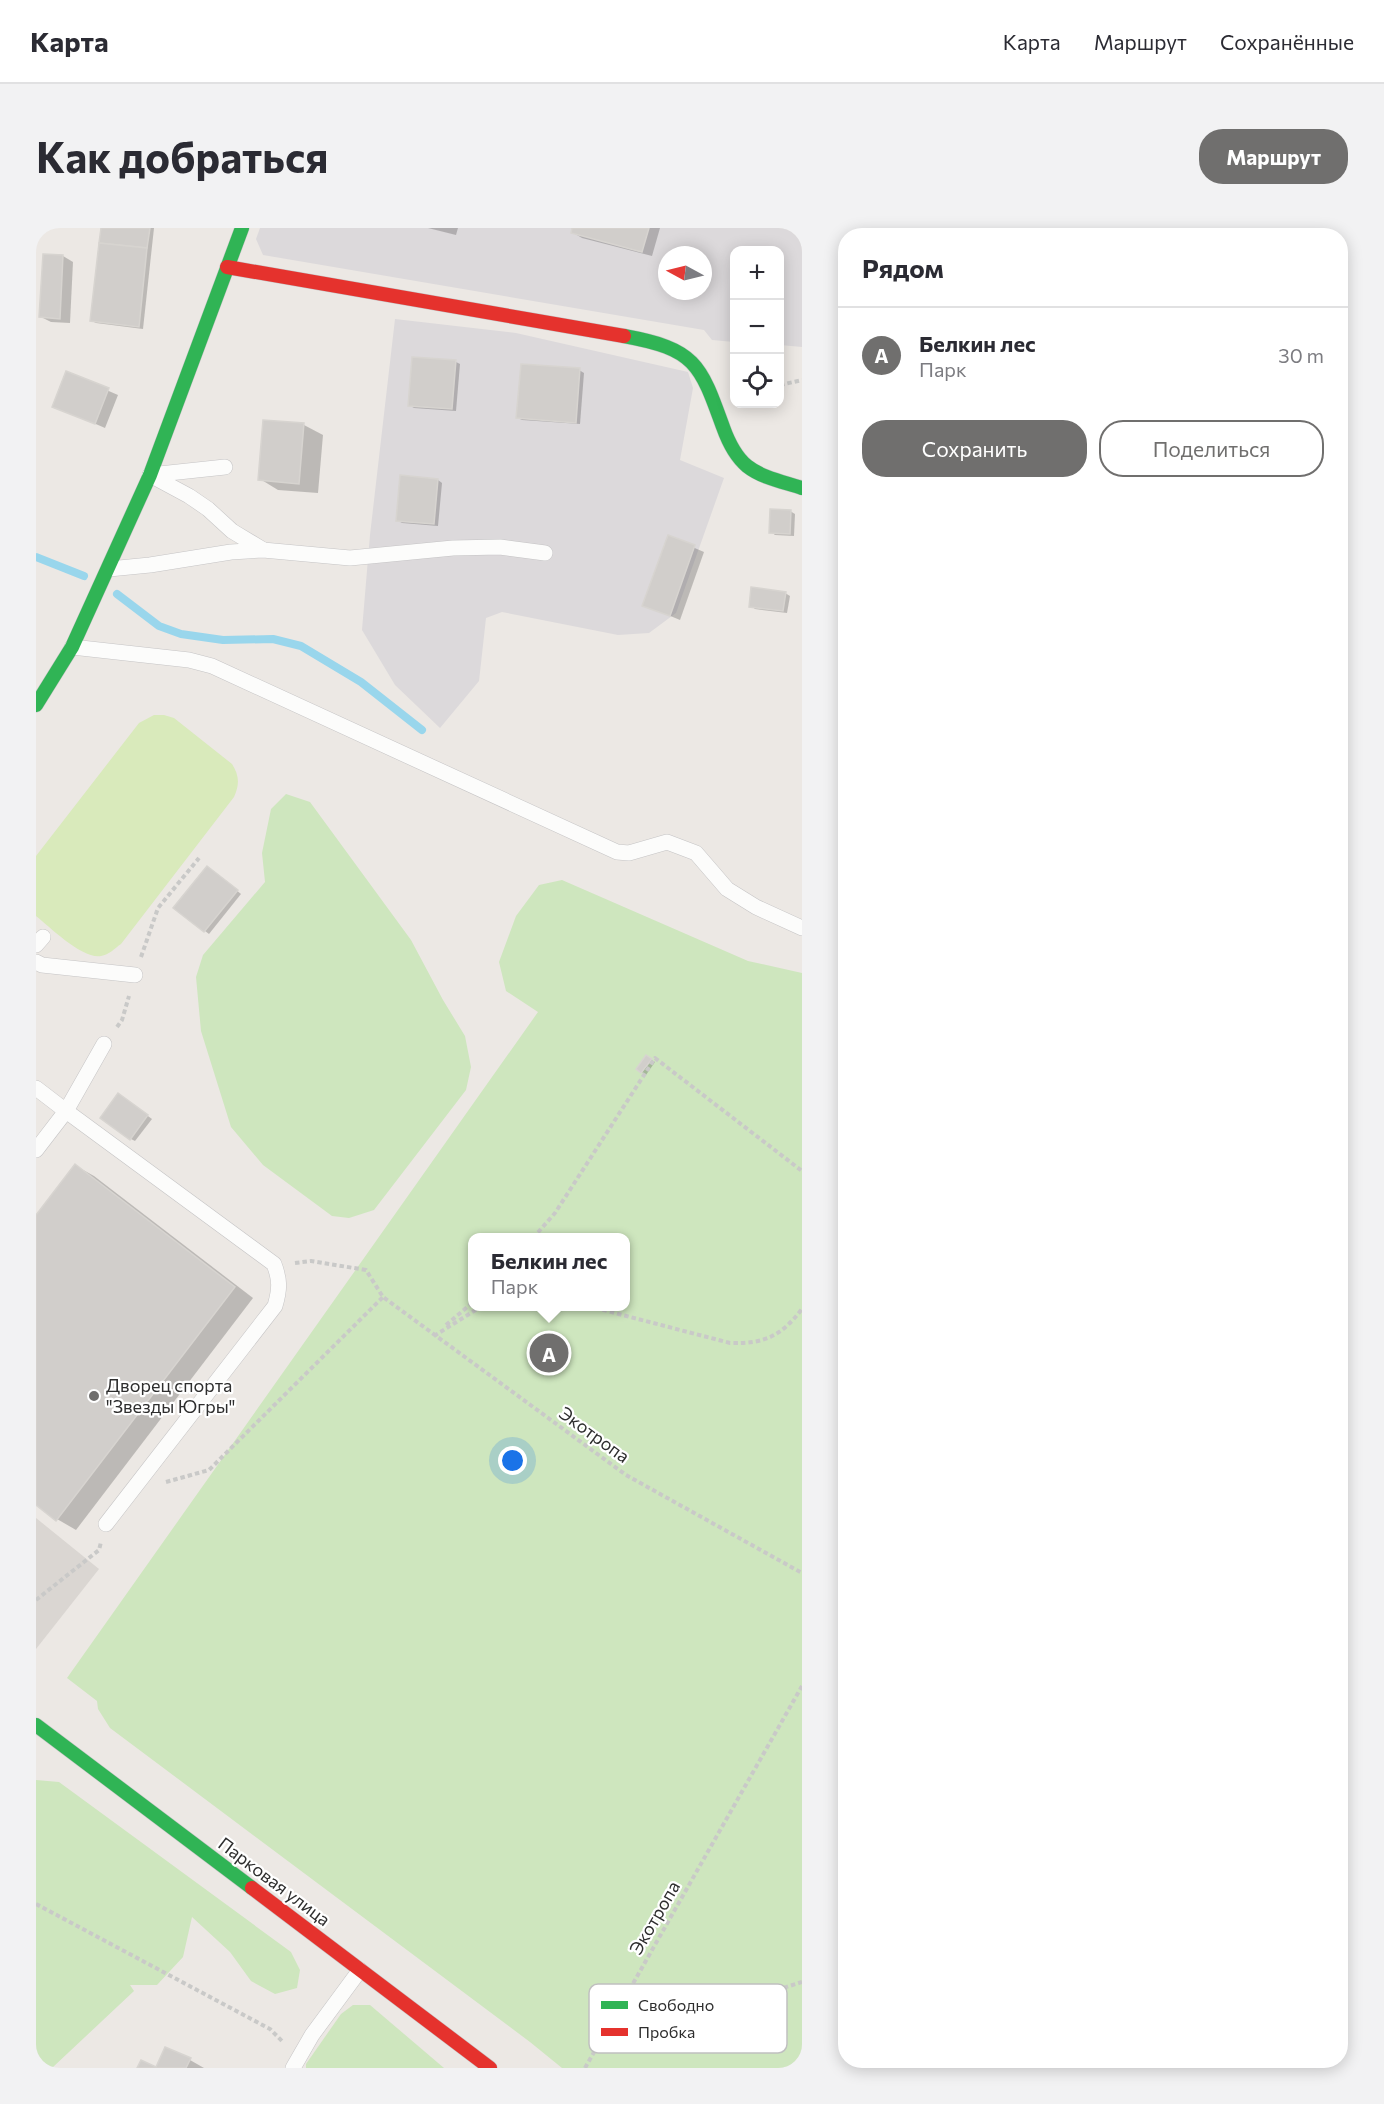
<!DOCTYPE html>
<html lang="ru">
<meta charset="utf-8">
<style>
:root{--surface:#fff;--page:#f2f2f3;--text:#2b2b33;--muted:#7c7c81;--line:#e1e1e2;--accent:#706f6e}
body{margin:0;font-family:Commissioner,sans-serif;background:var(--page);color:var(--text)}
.controls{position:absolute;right:18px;top:18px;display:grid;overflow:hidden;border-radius:12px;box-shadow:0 3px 15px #0003}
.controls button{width:54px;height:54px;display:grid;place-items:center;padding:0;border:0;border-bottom:2px solid var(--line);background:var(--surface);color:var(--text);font:30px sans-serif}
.compass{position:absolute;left:622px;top:18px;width:54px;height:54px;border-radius:50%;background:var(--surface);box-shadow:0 3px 15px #0003;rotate:277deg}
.you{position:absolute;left:477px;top:1233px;width:21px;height:21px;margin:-15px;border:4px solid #fff;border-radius:50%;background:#1a73e8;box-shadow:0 0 0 9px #1a73e833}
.badge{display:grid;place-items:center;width:39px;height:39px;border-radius:50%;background:var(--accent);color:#fff;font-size:20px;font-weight:700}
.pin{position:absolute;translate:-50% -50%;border:3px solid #fff;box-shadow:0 2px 6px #0006}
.popup{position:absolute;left:432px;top:1005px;width:162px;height:78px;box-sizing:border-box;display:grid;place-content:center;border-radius:12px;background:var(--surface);filter:drop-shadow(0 2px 4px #0005);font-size:20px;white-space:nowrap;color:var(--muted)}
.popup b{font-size:22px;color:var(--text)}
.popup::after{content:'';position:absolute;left:50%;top:100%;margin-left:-12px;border:12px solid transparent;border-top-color:var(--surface)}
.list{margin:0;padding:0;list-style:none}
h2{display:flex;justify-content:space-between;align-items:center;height:78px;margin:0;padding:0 24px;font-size:26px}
h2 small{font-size:20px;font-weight:400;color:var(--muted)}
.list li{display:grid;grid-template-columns:39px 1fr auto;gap:18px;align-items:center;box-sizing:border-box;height:96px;padding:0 24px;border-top:2px solid var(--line)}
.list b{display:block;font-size:22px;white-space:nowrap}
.list p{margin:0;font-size:20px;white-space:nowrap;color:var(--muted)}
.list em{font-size:20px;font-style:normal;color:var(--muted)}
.actions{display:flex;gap:12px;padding:18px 24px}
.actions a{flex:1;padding:14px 0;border:2px solid var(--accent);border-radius:24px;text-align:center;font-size:21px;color:var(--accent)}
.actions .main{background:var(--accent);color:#fff}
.icon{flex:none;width:33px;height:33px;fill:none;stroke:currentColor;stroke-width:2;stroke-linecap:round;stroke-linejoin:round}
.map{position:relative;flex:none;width:766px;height:1840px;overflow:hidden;border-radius:24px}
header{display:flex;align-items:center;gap:36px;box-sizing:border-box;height:84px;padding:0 30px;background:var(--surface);border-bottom:2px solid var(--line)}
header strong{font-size:28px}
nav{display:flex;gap:33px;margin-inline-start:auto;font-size:21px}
.intro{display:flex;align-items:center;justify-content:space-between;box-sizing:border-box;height:144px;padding:0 36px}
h1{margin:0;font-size:42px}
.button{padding:15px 27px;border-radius:24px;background:var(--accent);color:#fff;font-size:21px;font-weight:700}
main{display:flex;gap:36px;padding:0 36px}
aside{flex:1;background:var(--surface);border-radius:24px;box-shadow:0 3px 15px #0003}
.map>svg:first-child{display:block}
.industrial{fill:#dcd9db;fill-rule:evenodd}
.green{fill:#cee6be;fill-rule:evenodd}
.pitch{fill:#d9eabb}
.plaza{fill:#dad6d2}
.shadow{fill:#0003}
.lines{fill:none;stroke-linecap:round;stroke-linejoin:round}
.stream{stroke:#99d6ec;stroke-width:8}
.building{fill:#d1cecb;stroke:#d7d4d0;stroke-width:1.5}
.lane-casing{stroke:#c5c4c5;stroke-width:16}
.fast-casing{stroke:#c5c4c5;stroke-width:15}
.jam-casing{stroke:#c5c4c5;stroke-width:15}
.path{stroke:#c9c9c8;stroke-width:4;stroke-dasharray:4.5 3;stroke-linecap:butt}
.lane{stroke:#fcfcfb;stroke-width:15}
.fast{stroke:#30b455;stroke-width:14}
.jam{stroke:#e5322d;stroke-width:14}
.poi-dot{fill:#706f6e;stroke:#fff;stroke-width:2}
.labels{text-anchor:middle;stroke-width:4.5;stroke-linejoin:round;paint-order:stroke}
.poi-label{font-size:18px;fill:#2e2e2e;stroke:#fff;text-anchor:start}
.street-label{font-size:18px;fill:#2e2e2e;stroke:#fff}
.key{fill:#fff;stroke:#c0c0c0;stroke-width:1.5}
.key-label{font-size:16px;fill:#2e2e2e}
</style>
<header>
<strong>Карта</strong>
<nav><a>Карта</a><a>Маршрут</a><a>Сохранённые</a></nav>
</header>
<div class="intro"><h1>Как добраться</h1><a class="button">Маршрут</a></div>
<main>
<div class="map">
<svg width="766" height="1840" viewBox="0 0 766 1840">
<rect width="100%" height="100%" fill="#ece8e4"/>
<!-- industrial -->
<g class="industrial">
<path d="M224 0H766V119L744 117V22H698V114L676 112 668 102 227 27 220 11ZM631 27H667V63H631Z"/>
<path d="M359 91 480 105 652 144 657 160 644 232 688 250 640 385 613 405 582 407 466 384 450 390 443 453 404 500 359 457 326 402 334 307Z"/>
</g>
<!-- green -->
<g class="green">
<path d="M250 566 274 574 375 712 407 772 429 808 435 839 430 862 338 982 313 990 296 988 227 937 195 899 165 803 160 749 167 727 229 654 226 625 235 581Z"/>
<path d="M526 652 712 733 766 745V1840H526L494 1814 74 1500 62 1481 61 1473 31 1450 502 784 470 763 463 734 480 688 503 657ZM436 1010H590V1078H436Z"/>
<path d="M0 1552 23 1554 255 1724 264 1742 261 1760 239 1766 215 1753 194 1724 156 1689 147 1729 121 1757H94L98 1763 16 1840H0Z"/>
<path d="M317 1777H334L408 1840H270V1836L305 1786Z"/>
</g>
<!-- pitch -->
<path class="pitch" d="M118 487H128L138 490 196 536C203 547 204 556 198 569L85 716C79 720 73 727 65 728 46 731 15 700 0 688V628L103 495Z"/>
<!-- plaza -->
<path class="plaza" d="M0 1290 63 1341 0 1421Z"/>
<!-- shadow -->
<g class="shadow">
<path d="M66 0H118L107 101 60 95 56 93Z"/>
<path d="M392 0H422L420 7Z"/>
<path d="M538 0H624L616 28 546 10 536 4Z"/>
<path d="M8 27 27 28 37 34 34 95 15 94 5 89Z"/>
<path d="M420 134 424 136 420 183 378 180 373 177Z"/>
<path d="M543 142 548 145 544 196 486 192 482 190Z"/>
<path d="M31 145 82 167 69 200 18 178Z"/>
<path d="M229 193 268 197 287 207 282 265 242 262 224 251Z"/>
<path d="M402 252 406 255 402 298 366 295 361 292Z"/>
<path d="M754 283 759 286 758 308 739 307 735 304Z"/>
<path d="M633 309 668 324 644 392 608 377Z"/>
<path d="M749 365 754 368 751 385 719 381 715 378Z"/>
<path d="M176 642 205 666 173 706 139 680Z"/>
<path d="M610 829 619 834 610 847 602 841Z"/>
<path d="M87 870 116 891 99 913 95 911Z"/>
<path d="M40 938 58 948 217 1070 40 1302 21 1291 0 1275V990Z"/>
<path d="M154 1832 168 1840H121Z"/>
</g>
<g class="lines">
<!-- stream -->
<g class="stream">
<path d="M0 329 48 348"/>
<path d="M81 366 123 398 145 406 187 412 237 411 265 418 325 454 386 502"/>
</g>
</g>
<!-- building -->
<g class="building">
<path d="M65 0H114L111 20 63 15Z"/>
<path d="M536 0H613L606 24 535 5Z"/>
<path d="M63 15 111 20 103 99 54 93Z"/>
<path d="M7 26 27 27 24 91 3 89Z"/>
<path d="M376 129 420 132 416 181 372 178Z"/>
<path d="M485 136 544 140 540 195 480 190Z"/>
<path d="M30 143 73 160 59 196 16 179Z"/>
<path d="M227 192 268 195 263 256 222 252Z"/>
<path d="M364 247 402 251 398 296 360 293Z"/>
<path d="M734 281 755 282 754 306 733 305Z"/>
<path d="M632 307 659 317 634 388 606 378Z"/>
<path d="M715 359 750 364 747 383 713 379Z"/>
<path d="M171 638 202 662 168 704 137 680Z"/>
<path d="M610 827 616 831 605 845 600 841Z"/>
<path d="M82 865 112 887 94 912 64 890Z"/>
<path d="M39 936 199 1059 20 1293 0 1277V987Z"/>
<path d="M129 1819 155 1830 150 1840H101L105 1832 120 1839Z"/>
</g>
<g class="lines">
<defs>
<g id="lane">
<path d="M114 247 153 268 172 281 196 303 226 321"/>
<path d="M114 247 189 239"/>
<path d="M73 341 114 337 195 324 227 322 314 330 417 320 464 319 509 325"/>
<path d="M36 419 153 432 176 438 581 624 593 625 631 614 660 625 691 661 720 679 766 700"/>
<path d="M0 717 7 709"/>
<path d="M0 734 6 737 99 747"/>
<path d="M68 816 30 883 238 1036C244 1052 244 1061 239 1078L70 1296"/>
<path d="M0 860 30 883 0 922"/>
<path d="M257 1840 276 1807 324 1742"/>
</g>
<g id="fast">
<path d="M588 108C659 121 664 135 687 199 692 213 699 228 711 238 726 250 748 254 766 260"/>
<path d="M0 477 36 419 114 247 206 0"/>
<path d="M0 1497 216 1660"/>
</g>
<g id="jam">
<path d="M191 39 588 108"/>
<path d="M216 1660 454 1840"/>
</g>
</defs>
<!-- lane casing -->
<use href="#lane" class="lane-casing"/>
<!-- fast casing -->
<use href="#fast" class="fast-casing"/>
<!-- jam casing -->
<use href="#jam" class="jam-casing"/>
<!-- path -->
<g class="path">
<path d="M744 157 766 152"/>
<path d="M105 729 122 680 163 630"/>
<path d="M81 799 86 792 93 768"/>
<path d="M497 1010 519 985 619 830 766 943"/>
<path d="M259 1035 275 1033 330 1042 347 1069 590 1247 766 1345"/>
<path d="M552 1078 694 1115C729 1116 745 1108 766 1081"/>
<path d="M410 1097 436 1075"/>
<path d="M398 1108 446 1078"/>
<path d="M130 1254 173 1242 347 1069"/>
<path d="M0 1372 63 1322 65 1314"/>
<path d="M0 1676 234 1801 247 1814"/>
<path d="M562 1819 766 1754"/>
<path d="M549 1840 766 1458"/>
</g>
<!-- lane -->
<use href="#lane" class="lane"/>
<!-- fast -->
<use href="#fast" class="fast"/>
<!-- jam -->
<use href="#jam" class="jam"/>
</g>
<!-- markers -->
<circle class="poi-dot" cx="58" cy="1168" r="6"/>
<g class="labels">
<!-- poi labels -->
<g class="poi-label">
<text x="70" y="1164">Дворец спорта<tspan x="70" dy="21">"Звезды Югры"</tspan></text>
</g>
<!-- street labels -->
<g class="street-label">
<text transform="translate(558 1207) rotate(36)" y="6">Экотропа</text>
<text transform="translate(238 1654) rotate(37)" y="6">Парковая улица</text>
<text transform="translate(619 1690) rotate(-60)" y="6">Экотропа</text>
</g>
</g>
<!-- legend -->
<rect x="553" y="1756" width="198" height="69" rx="9" class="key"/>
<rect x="565" y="1773" width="27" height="8" fill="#30b455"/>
<rect x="565" y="1800" width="27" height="8" fill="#e5322d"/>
<g class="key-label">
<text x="602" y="1783">Свободно</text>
<text x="602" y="1810">Пробка</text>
</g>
</svg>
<div class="controls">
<button>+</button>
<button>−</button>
<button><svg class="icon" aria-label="locate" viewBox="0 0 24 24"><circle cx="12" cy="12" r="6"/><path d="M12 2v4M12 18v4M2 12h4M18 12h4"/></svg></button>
</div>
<svg class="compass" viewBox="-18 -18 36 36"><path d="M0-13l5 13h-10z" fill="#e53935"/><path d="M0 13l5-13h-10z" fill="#7c7c81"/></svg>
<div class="you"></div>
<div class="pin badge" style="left:513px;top:1125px">A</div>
<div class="popup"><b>Белкин лес</b>Парк</div>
</div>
<aside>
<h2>Рядом<small></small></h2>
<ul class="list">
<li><span class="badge">A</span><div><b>Белкин лес</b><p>Парк</p></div><em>30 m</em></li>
</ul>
<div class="actions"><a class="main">Сохранить</a><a>Поделиться</a></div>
</aside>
</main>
